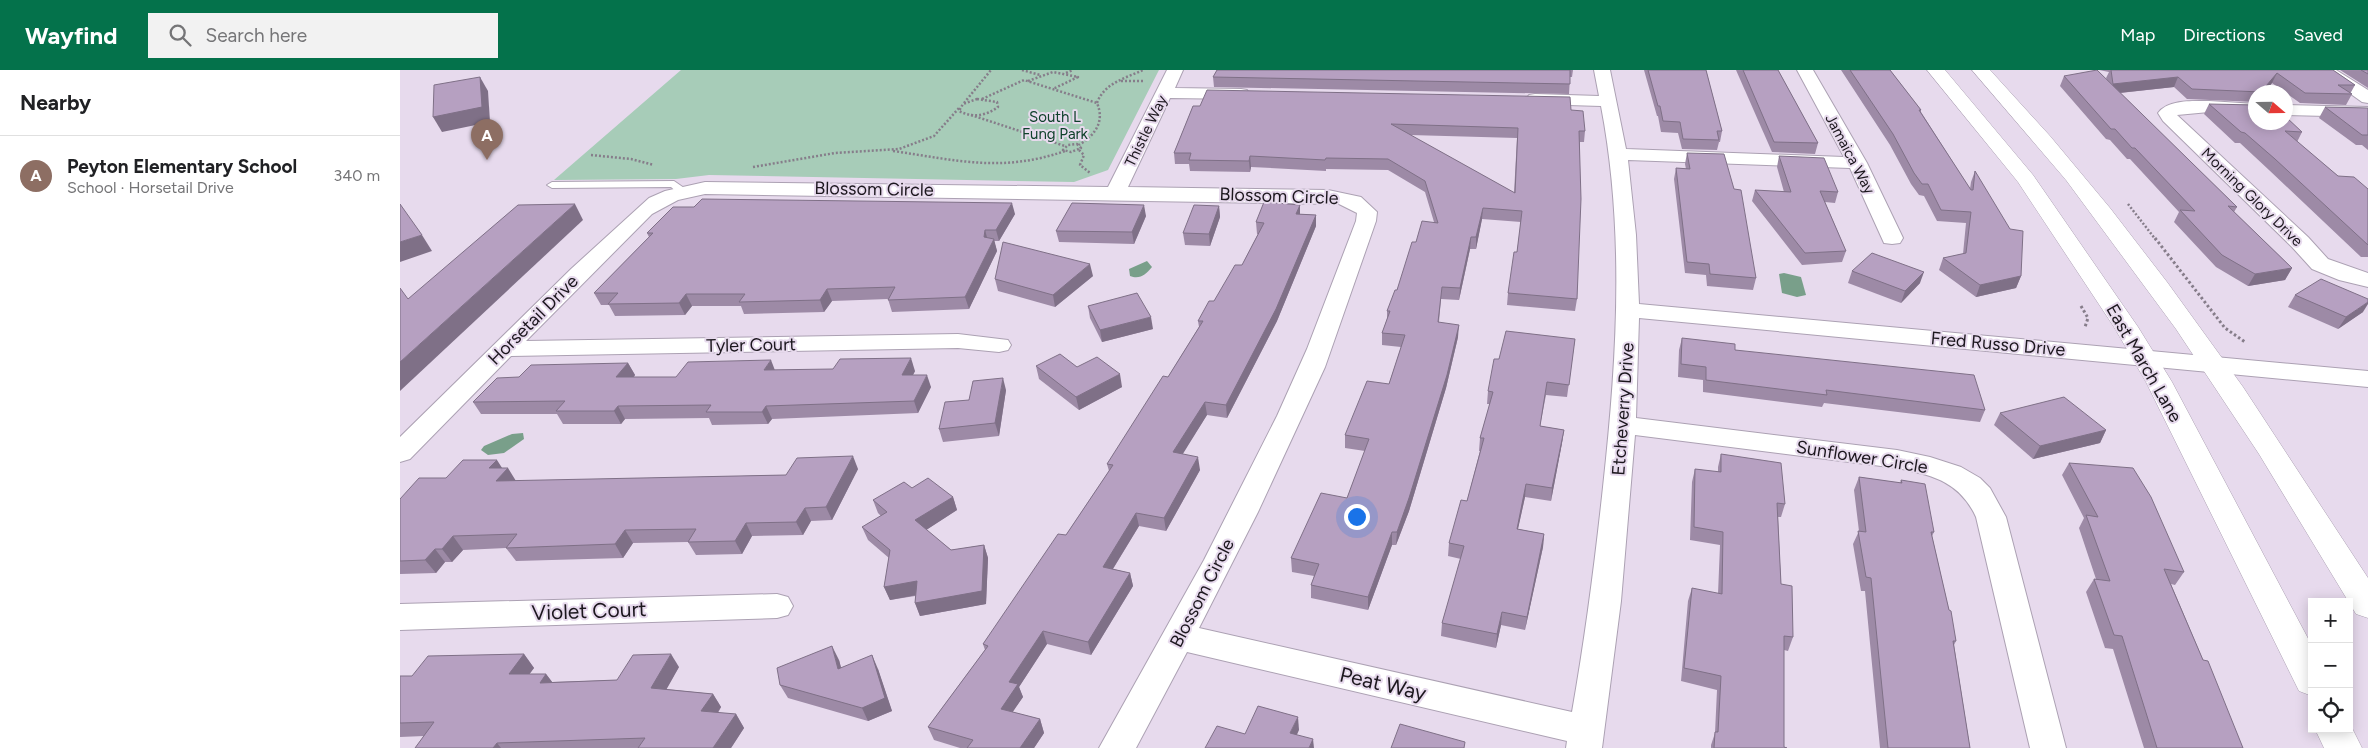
<!DOCTYPE html>
<meta charset="utf-8">
<style>
:root{--surface:#fff;--page:#f2f2f2;--text:#202124;--muted:#757577;--line:#e0e0e0;--accent:#04724b}
body{margin:0;font-family:Figtree,sans-serif;background:var(--page);color:var(--text)}
.controls{position:absolute;right:15px;bottom:15px;display:grid;overflow:hidden;border-radius:0px;box-shadow:0 2px 12px #0003}
.controls button{width:45px;height:45px;display:grid;place-items:center;padding:0;border:0;border-bottom:1px solid var(--line);background:var(--surface);color:var(--text);font:25px sans-serif}
.compass{position:absolute;left:1848px;top:15px;width:45px;height:45px;border-radius:50%;background:var(--surface);box-shadow:0 2px 12px #0003;rotate:110deg}
.you{position:absolute;left:956px;top:446px;width:18px;height:18px;margin:-12px;border:4px solid #fff;border-radius:50%;background:#1a73e8;box-shadow:0 0 0 8px #1a73e833}
.badge{display:grid;place-items:center;width:32px;height:32px;border-radius:50%;background:var(--accent);color:#fff;font-size:16px;font-weight:700}
.pin{position:absolute;translate:-50% -41px;filter:drop-shadow(0 1px 2px #0008)}
.pin::after{content:'';position:absolute;top:26px;width:18px;height:15px;background:inherit;clip-path:polygon(0 0,100% 0,50% 100%)}
.list{margin:0;padding:0;list-style:none}
h2{display:flex;justify-content:space-between;align-items:center;height:65px;margin:0;padding:0 20px;font-size:21px}
h2 small{font-size:16px;font-weight:400;color:var(--muted)}
.list li{display:grid;grid-template-columns:32px 1fr auto;gap:15px;align-items:center;box-sizing:border-box;height:80px;padding:0 20px;border-top:1px solid var(--line)}
.list b{display:block;font-size:19px;white-space:nowrap}
.list p{margin:0;font-size:16px;white-space:nowrap;color:var(--muted)}
.list em{font-size:16px;font-style:normal;color:var(--muted)}
.icon{flex:none;width:28px;height:28px;fill:none;stroke:currentColor;stroke-width:2;stroke-linecap:round;stroke-linejoin:round}
.map{position:relative;flex:none;width:1968px;height:678px;overflow:hidden}
header{display:flex;align-items:center;gap:30px;box-sizing:border-box;height:70px;padding:0 25px;background:var(--accent);color:#fff}
header strong{font-size:24px}
nav{display:flex;gap:28px;margin-inline-start:auto;font-size:18px}
.search{width:350px;height:45px;background:var(--page);display:flex;align-items:center;gap:12px;box-sizing:border-box;padding:0 18px;border-radius:0px;color:var(--muted);font-size:19px}
main{display:flex}
aside{flex:1;background:var(--surface)}
.map>svg:first-child{display:block}
.green{fill:#a7ccb8}
.water{fill:#799f8a}
.lines{fill:none;stroke-linecap:round;stroke-linejoin:round}
.lane-casing{stroke:#aca1b3;stroke-width:2}
.street-casing{stroke:#aca1b3;stroke-width:2}
.secondary-casing{stroke:#aca1b3;stroke-width:1}
.path-far1{stroke:#867d8a;stroke-width:2.5;stroke-dasharray:2 2;stroke-linecap:butt}
.path{stroke:#867d8a;stroke-width:3;stroke-dasharray:2.5 2.5;stroke-linecap:butt}
.lane{fill:#fff;fill-rule:evenodd}
.street{fill:#fff;fill-rule:evenodd}
.secondary{fill:#fff;fill-rule:evenodd}
.wall{fill:#9d8aa6;fill-rule:evenodd}
.shaded-wall{fill:#7f7087}
.building{fill:#b6a0c1;stroke:#7f7087;fill-rule:evenodd}
.labels{text-anchor:middle;stroke-width:4;stroke-linejoin:round;paint-order:stroke}
.far-park-label{font-size:15px;fill:#0f412b;stroke:#e7daed}
.far-street-label{font-size:15px;fill:#1c171e;stroke:#e7daed}
.street-label{font-size:18px;fill:#1c171e;stroke:#e7daed}
.near-street-label{font-size:21px;fill:#1c171e;stroke:#e7daed}
</style>
<header>
<strong>Wayfind</strong>
<div class="search"><svg class="icon" aria-label="search" viewBox="0 0 24 24"><circle cx="10" cy="10" r="6"/><path d="M15 15l6 6"/></svg>Search here</div>
<nav><a>Map</a><a>Directions</a><a>Saved</a></nav>
</header>
<main>
<aside>
<h2>Nearby<small></small></h2>
<ul class="list">
<li><span class="badge" style="background:#8d6e63">A</span><div><b>Peyton Elementary School</b><p>School · Horsetail Drive</p></div><em>340 m</em></li>
</ul>
</aside>
<div class="map">
<svg width="1968" height="678" viewBox="0 0 1968 678">
<rect width="100%" height="100%" fill="#e7daed"/>
<!-- green -->
<path class="green" d="M281 0H759L708 100 674 112 309 105 276 109 154 110Z"/>
<!-- water -->
<g class="water">
<path d="M747 191 752 197C746 204 740 210 730 206L729 199Z"/>
<path d="M1384 203 1401 207 1406 225 1397 227 1382 223 1379 204Z"/>
<path d="M123 363 124 369 104 383 88 385 81 380 84 376 112 364Z"/>
</g>
<g class="lines">
<defs>
<path id="lane" d="M274 111 287 120V124H279L271 117 152 118 147 115 152 112Z"/>
<g id="street">
<path d="M767 0H783L775 18 841 19 847 20 849 24 847 28 841 29 770 28 728 117 928 120 961 127 977 142 976 151 925 297 858 442 799 558 1172 642C1185 568 1195 492 1203 417 1217 291 1225 161 1201 36L1135 34 1129 33 1126 29 1129 25 1135 24 1199 26 1194 0H1210L1226 79 1444 87 1397 0H1413L1467 93 1503 168 1500 173 1492 174 1484 173 1450 98 1228 90 1236 165 1239 234 1968 301V317L1239 248 1236 348 1497 380 1530 387 1561 397 1580 408 1590 418 1606 447 1666 678H1630L1576 447C1560 412 1533 405 1497 398L1235 365 1221 531 1202 678H1166L1167 671 787 582 736 678H699L804 490 877 346 907 279 956 151 957 143 939 134 305 124 278 130 252 144 126 271 558 264 608 270 611 275 608 280 599 282 558 278 111 286 10 389 0 392V367L171 199 249 128 265 121 305 112 708 117Z"/>
<path d="M1917 0H1936L1968 20V33L1962 32Z"/>
<path d="M1809 31 1856 34V44L1809 42 1777 45 1908 167 1928 189 1968 203V217L1939 210 1912 199 1892 177 1763 51 1758 43C1768 29 1794 31 1809 31Z"/>
<path d="M1886 35 1968 37V47L1886 45Z"/>
<path d="M377 524 388 527 393 536 388 545 377 548 0 560V534Z"/>
</g>
<g id="secondary">
<path d="M1527 0H1545L1633 105 1738 257 1772 312 1912 576V626L1899 621 1746 312 1714 257 1618 112Z"/>
<path d="M1572 0H1590L1650 66 1710 138 1767 212 1843 317 1968 508V548L1956 544 1859 384 1776 259 1666 110Z"/>
<path d="M1949 652 1962 678H1924L1915 659H1949Z"/>
</g>
</defs>
<!-- lane casing -->
<use href="#lane" class="lane-casing"/>
<!-- street casing -->
<use href="#street" class="street-casing"/>
<!-- secondary casing -->
<use href="#secondary" class="secondary-casing"/>
<!-- path-far1 -->
<g class="path-far1">
<path d="M622 0 640 5"/>
<path d="M666 3 673 0"/>
<path d="M628 11 653 2 678 7 653 19"/>
<path d="M721 11H745"/>
<path d="M577 29 597 32 598 37C586 46 572 48 559 41L563 34Z"/>
<path d="M582 29 624 10 697 33C705 52 695 65 679 75"/>
<path d="M564 33 591 0"/>
<path d="M697 33C704 13 726 8 743 0"/>
<path d="M571 45 665 76"/>
<path d="M677 74 681 78 671 82 663 80 668 75Z"/>
<path d="M679 80 684 85 680 95 690 103"/>
<path d="M493 81C556 90 602 103 665 81"/>
<path d="M191 85 231 89 254 95"/>
<path d="M353 97 435 83 499 79 534 66 559 38"/>
<path d="M1728 134 1756 170"/>
</g>
<!-- path -->
<g class="path">
<path d="M1755 168 1825 258 1845 272"/>
<path d="M1681 236 1688 248 1685 257"/>
</g>
<!-- lane -->
<use href="#lane" class="lane"/>
<!-- street -->
<use href="#street" class="street"/>
<!-- secondary -->
<use href="#secondary" class="secondary"/>
</g>
<!-- wall -->
<g class="wall">
<path d="M817 0H1173L1172 7H1170L1169 24 814 17 813 7Z"/>
<path d="M1244 0H1306L1322 61 1320 72H1319L1317 80 1282 79 1278 63 1261 62 1258 46H1257Z"/>
<path d="M1336 0H1378L1418 73 1415 84 1372 82Z"/>
<path d="M1441 0H1490L1521 40V42L1570 119 1571 112 1575 101 1621 206 1616 218 1576 227 1539 200 1543 188 1563 184 1566 153 1537 151 1524 126 1519 125 1511 114 1490 75Z"/>
<path d="M1699 0H1933L1955 15 1950 24H1952L1946 35 1900 33 1872 13 1864 22H1856V32L1787 29 1774 17 1720 23 1837 137 1834 142 1892 198 1885 210 1848 216 1816 197 1774 152 1779 142 1730 89H1727L1710 70 1706 69 1660 16 1664 6 1707 10 1706 8 1709 2Z"/>
<path d="M1940 0H1968V18Z"/>
<path d="M1809 34 1902 62 1897 72 1938 106 1968 119V187H1961L1869 100 1840 73H1835L1804 44Z"/>
<path d="M793 36 1171 40 1185 61 1184 72H1180L1177 229 1175 241 1107 235 1108 223 1117 182 1121 152 1082 149 1076 179H1070L1059 230 1041 229 1039 252 1058 267 1046 318 1009 441 996 475H992L968 540 911 528V515L914 506 892 502 891 488 947 428 965 381 945 378V365L989 314 1001 277 982 275V263L987 249V241L997 220 1016 172 1034 152 1025 122 988 100 926 99V101L851 97 850 102 790 101 789 94H775L774 83ZM1010 65 1117 68 1114 123Z"/>
<path d="M1925 37 1968 38V80L1962 75H1956L1919 48Z"/>
<path d="M1287 83 1356 208 1353 220 1307 216 1306 205 1285 203 1274 109 1276 98 1286 99 1285 94Z"/>
<path d="M1379 86 1438 122 1435 133 1425 132 1446 181 1442 192 1402 195 1352 131 1355 120 1384 122 1377 97Z"/>
<path d="M900 135V144L916 145V156L877 251 827 348 807 345 782 384 800 400 766 461 739 456 713 499 730 503 733 516 691 585 647 574 619 617 623 627 612 642 640 649 644 663 634 678H560L534 670 528 657 585 580 583 574 666 465 709 401 707 394 768 307 799 257 798 251 814 231 842 195 858 164H857L856 152Z"/>
<path d="M819 136 820 147 810 176 785 175 783 163Z"/>
<path d="M615 144 599 171H594L597 181 569 239 492 242 488 229 432 231 424 242 344 244 341 236H292L285 245 215 246 209 235H201L194 223 249 167 247 163Z"/>
<path d="M746 146 734 174 659 172 656 161Z"/>
<path d="M1452 201 1520 213 1501 233 1448 213Z"/>
<path d="M693 206 655 237 598 221 595 209Z"/>
<path d="M1895 225 1963 242 1938 259 1888 237Z"/>
<path d="M688 236 753 259 702 272 690 248Z"/>
<path d="M1282 268 1335 280 1585 340 1580 352 1424 333 1422 337 1303 322V310L1278 307 1279 280Z"/>
<path d="M1175 269 1167 327 1146 325 1140 356 1164 360 1162 373 1151 431 1125 427 1118 459 1144 464 1143 477 1125 560 1101 555 1096 578 1041 566 1042 553 1061 489 1048 486 1049 473 1067 431 1080 381H1079L1080 368 1090 334H1087L1088 321Z"/>
<path d="M228 293 235 305 234 307H276L375 300 515 301 513 305 531 317 518 343 372 349 368 354 312 355 309 348 225 349 221 354H163L157 344H81L73 332 119 307Z"/>
<path d="M636 296 677 297 722 317 679 340 639 309Z"/>
<path d="M606 320 599 366 543 372 539 359 569 330Z"/>
<path d="M1600 343 1706 360 1700 373 1633 389 1594 355Z"/>
<path d="M1321 384 1385 434 1381 447H1378L1381 514 1393 567 1388 581 1384 580V677L1387 678H1311V675L1315 663 1317 620 1281 611 1288 531 1292 518 1318 524 1320 475 1290 470 1292 412 1295 399 1318 402V397Z"/>
<path d="M1669 393 1784 502 1775 515 1771 514 1803 590 1843 678H1744L1713 579 1705 578 1686 522 1694 509H1696L1679 458 1684 448 1662 405Z"/>
<path d="M102 398 116 411 386 405 458 399 432 450 411 451 403 465 352 466 342 484 296 485 288 472 233 473 223 488 116 491 106 478 63 480 52 492H45L36 503 0 504V429L46 408Z"/>
<path d="M1459 407 1500 413 1501 410 1534 462 1532 466 1556 571 1554 575 1570 678H1480L1465 521H1461L1453 474 1459 461 1454 420Z"/>
<path d="M512 418 553 427 557 440 526 460 551 480 584 475 588 488 586 534 520 546 515 533V526L490 530 484 517 489 488 468 470 462 457 481 446 478 443 473 430Z"/>
<path d="M124 584 134 598 129 604H146L152 612 217 610 279 597 266 619 313 624 321 637 318 643 336 644 344 658 331 678H15L24 666 0 667V606H12Z"/>
<path d="M439 590 441 598 478 599 492 641 468 651 388 628 380 615Z"/>
</g>
<!-- shaded-wall -->
<g class="shaded-wall">
<path d="M1877 3 1872 13 1864 22H1861Z"/>
<path d="M80 7 88 21 90 52 42 62 33 47Z"/>
<path d="M1778 7 1774 17 1709 24 1713 14Z"/>
<path d="M850 86 851 97 850 102 849 91Z"/>
<path d="M612 133 615 144 599 171 596 160Z"/>
<path d="M175 134 183 150 0 321V292Z"/>
<path d="M744 135 746 146 734 174 732 162Z"/>
<path d="M900 135V146L896 144Z"/>
<path d="M819 136 820 147 810 176 809 164Z"/>
<path d="M1083 138 1082 149 1076 179V167Z"/>
<path d="M916 145V156L877 251 827 348 826 335Z"/>
<path d="M585 160 588 171 584 167Z"/>
<path d="M22 165 32 181 0 192V172Z"/>
<path d="M1071 167 1070 179 1059 230 1060 218Z"/>
<path d="M594 169 597 181 569 239 565 227Z"/>
<path d="M690 194 693 206 655 237 653 225Z"/>
<path d="M1892 198 1885 210 1848 216 1855 204Z"/>
<path d="M1524 202 1520 213 1501 233 1505 221Z"/>
<path d="M1621 206 1616 218 1576 227 1580 215Z"/>
<path d="M427 219 432 231 424 242 420 230Z"/>
<path d="M286 224 292 236 285 245 279 233Z"/>
<path d="M1968 232V234L1963 242 1938 259 1946 247Z"/>
<path d="M751 247 753 259 702 272 700 260Z"/>
<path d="M1059 255 1058 267 1046 318 1009 441 996 475 997 462Z"/>
<path d="M511 288 515 301 506 318 502 305Z"/>
<path d="M371 290 376 303 364 300Z"/>
<path d="M228 293 235 305 223 320 216 307Z"/>
<path d="M720 304 722 317 679 340 676 327Z"/>
<path d="M527 305 531 317 518 343 514 331Z"/>
<path d="M603 308 606 320 599 366 595 353Z"/>
<path d="M805 332 807 345 776 395 773 382Z"/>
<path d="M218 336 225 349 221 354 214 341Z"/>
<path d="M366 336 372 349 368 354 362 342Z"/>
<path d="M1164 360 1162 373 1151 431 1152 418Z"/>
<path d="M1706 360 1700 373 1633 389 1640 376Z"/>
<path d="M453 386 458 399 432 450 426 437Z"/>
<path d="M798 387 800 400 766 461 764 448Z"/>
<path d="M97 390 104 401 108 398 116 411H96L89 398Z"/>
<path d="M1126 414 1125 427 1115 472 1117 459Z"/>
<path d="M553 427 557 440 520 464 515 450Z"/>
<path d="M405 438 411 451 403 465 396 452Z"/>
<path d="M736 443 739 456 706 510 703 497Z"/>
<path d="M346 453 352 466 342 484 335 471Z"/>
<path d="M225 460 233 473 223 488 215 474Z"/>
<path d="M992 462V475L968 540V527Z"/>
<path d="M1144 464 1143 477 1125 560 1127 547Z"/>
<path d="M53 466 63 480 52 492 42 479Z"/>
<path d="M584 475 588 488 586 534 520 546 515 533Z"/>
<path d="M35 479 45 492 36 503 25 490Z"/>
<path d="M730 503 733 516 691 585 688 572Z"/>
<path d="M517 511 522 524 490 530 484 517Z"/>
<path d="M1102 542 1101 555 1096 578 1097 564Z"/>
<path d="M643 561 647 574 619 617 623 627 606 652 601 639 609 612Z"/>
<path d="M432 576 439 590 445 612 438 599Z"/>
<path d="M124 584 134 598 120 617 109 604Z"/>
<path d="M271 584 279 597 260 631 251 618Z"/>
<path d="M472 585 478 599 492 641 468 651 462 638Z"/>
<path d="M146 604 156 617 140 613Z"/>
<path d="M313 624 321 637 310 654 301 641Z"/>
<path d="M336 644 344 658 331 678H313Z"/>
<path d="M898 647 899 660 892 676 890 663Z"/>
<path d="M640 649 644 663 634 678H620Z"/>
<path d="M913 669 914 678H909Z"/>
<path d="M97 673 101 678H93Z"/>
</g>
<!-- building -->
<g class="building">
<path d="M817 0H1170V14L813 7Z"/>
<path d="M1248 0H1306L1322 61H1317L1319 70 1283 69 1280 52 1263 51 1260 36H1258Z"/>
<path d="M1343 0H1378L1418 73 1374 72Z"/>
<path d="M1450 0H1490L1521 40H1519L1571 120H1573L1575 101 1610 159 1623 161 1621 206 1580 215 1543 188 1566 183 1571 142 1541 140 1528 114H1522L1514 103 1493 64Z"/>
<path d="M1697 0 1837 137 1828 136 1892 198 1855 204 1822 185 1780 140 1795 141 1735 78H1732L1715 59H1711L1664 6Z"/>
<path d="M1711 0H1933L1955 15H1938L1952 24 1905 23 1877 3 1861 22 1792 19 1778 7 1713 14Z"/>
<path d="M1961 0H1968V4Z"/>
<path d="M80 7 82 37 33 47 34 15Z"/>
<path d="M807 20 1170 27 1171 40 1183 41 1185 61H1179L1181 129 1177 229 1108 223 1114 182H1117L1122 141 1083 138 1076 167H1071L1060 218 1042 217 1038 252 1059 255 1047 305 1009 428 997 462H992L968 527 911 515 919 494 891 488 921 423 947 428 969 369 945 365 967 311 989 314 1005 265 982 263 990 241H987L995 220H997L1012 172H1016L1022 151 1038 153 1025 111 988 89 926 88 925 90 850 86 849 91 789 90 791 83H774L793 36H800ZM991 54 1118 58 1115 123Z"/>
<path d="M1809 34 1856 35V52H1886V47L1902 62 1885 61 1938 106 1954 107 1968 119V175L1875 89 1845 63 1841 62Z"/>
<path d="M1925 37 1968 38V65H1962Z"/>
<path d="M1287 83 1324 84 1334 119 1341 120 1356 208 1310 204 1309 194 1287 192 1276 98 1290 99Z"/>
<path d="M1379 86 1424 88 1438 122 1420 121 1446 181 1405 183 1355 120 1391 122Z"/>
<path d="M302 129 612 133 596 160H585L584 167 594 169 565 227 488 230 495 217 427 219 420 230 339 232 345 224H286L279 233 208 234 218 223H194L253 163H247L273 137H294Z"/>
<path d="M864 132 900 135 896 144 916 145 876 239 826 335 805 332 773 382 798 387 764 448 736 443 703 497 730 503 688 572 643 561 609 612 618 614 601 639 640 649 620 678H567L573 670 528 657 588 576 583 574 658 464 666 465 713 395 707 394 763 306 768 307 803 251H798L809 231H814L835 195H842L864 153 856 152Z"/>
<path d="M672 133 744 135 732 162 656 161Z"/>
<path d="M0 134 22 165 0 172Z"/>
<path d="M175 134 0 292V218L8 229 118 135Z"/>
<path d="M794 135 819 136 809 164 783 163Z"/>
<path d="M603 172 690 194 653 225 595 209Z"/>
<path d="M1472 183 1524 202 1505 221 1452 201Z"/>
<path d="M1921 209 1968 229V232L1946 247 1895 225Z"/>
<path d="M737 223 751 247 700 260 688 236Z"/>
<path d="M1106 261 1175 269 1169 315 1147 312 1140 356 1164 360 1152 418 1126 414 1117 459 1144 464 1127 547 1102 542 1097 564 1042 553 1064 476 1049 473 1061 430 1067 431 1084 368H1080L1093 322 1088 321 1094 289H1099Z"/>
<path d="M1282 268 1335 274V280L1574 305 1585 340 1426 320 1427 325 1306 310V297L1281 294Z"/>
<path d="M660 284 677 297 697 287 720 304 676 327 636 296Z"/>
<path d="M511 288 502 305H527L514 331 366 336 362 342H306L311 335 218 336 214 341H156L165 331 73 332 97 308 119 307 131 295 228 293 216 307H276L288 292 371 290 364 300 433 299 440 289Z"/>
<path d="M603 308 595 353 539 359 545 332 569 330 573 311Z"/>
<path d="M1664 327 1706 360 1640 376 1600 343Z"/>
<path d="M1321 384 1381 393 1385 434 1377 433 1381 514 1392 516 1393 567 1384 566V677L1387 678H1314L1315 662H1318L1321 606 1284 598 1292 518 1322 524 1323 462 1294 457 1295 399 1321 402Z"/>
<path d="M453 386 426 437 405 438 396 452 346 453 335 471 288 472 296 459 225 460 215 474 106 478 117 464 53 466 42 479H35L25 490 0 491V429L19 408H46L63 390H97L89 398H108L96 411 386 405 397 388Z"/>
<path d="M1669 393 1733 398 1751 427 1784 502 1764 499 1803 590 1808 591 1843 678H1757L1722 566 1714 565 1694 509 1710 511 1686 445 1698 447Z"/>
<path d="M1459 407 1502 413 1501 410 1525 414 1534 462H1531L1549 540 1551 541 1556 571H1553L1570 678H1488L1471 508 1466 507 1458 461 1466 462Z"/>
<path d="M528 408 553 427 515 450 551 480 584 475 582 521 515 533 517 511 484 517 490 480 462 457 487 442 473 430 504 412 512 418Z"/>
<path d="M432 576 438 599 472 585 485 628 462 638 380 615 377 598Z"/>
<path d="M124 584 109 604H146L140 613 217 610 233 585 271 584 251 618 313 624 301 641 336 644 313 678H238L245 668 97 673 93 678H15L34 652 0 653V606H12L28 586Z"/>
<path d="M858 636 898 647 890 663 913 669 909 678H805L817 656 845 664Z"/>
<path d="M1000 654 1065 672 1064 678H991Z"/>
</g>
<g class="labels">
<!-- far-park labels -->
<g class="far-park-label">
<text x="655" y="52">South L<tspan x="655" dy="17">Fung Park</tspan></text>
</g>
<!-- far-street labels -->
<g class="far-street-label">
<text transform="translate(746 61) rotate(-64)" y="5">Thistle Way</text>
<text transform="translate(1450 84) rotate(62)" y="5">Jamaica Way</text>
<text transform="translate(1852 127) rotate(44)" y="5">Morning Glory Drive</text>
</g>
<!-- street labels -->
<g class="street-label">
<text transform="translate(474 119) rotate(1)" y="6">Blossom Circle</text>
<text transform="translate(879 126) rotate(2)" y="6">Blossom Circle</text>
<text transform="translate(133 250) rotate(-45)" y="6">Horsetail Drive</text>
<text transform="translate(1598 274) rotate(5)" y="6">Fred Russo Drive</text>
<text transform="translate(351 275) rotate(-1)" y="6">Tyler Court</text>
<text transform="translate(1744 293) rotate(60)" y="6">East March Lane</text>
<text transform="translate(1223 339) rotate(-86)" y="6">Etcheverry Drive</text>
<text transform="translate(1462 387) rotate(9)" y="6">Sunflower Circle</text>
<text transform="translate(802 523) rotate(-63)" y="6">Blossom Circle</text>
</g>
<!-- near-street labels -->
<g class="near-street-label">
<text transform="translate(189 541) rotate(-2)" y="7">Violet Court</text>
<text transform="translate(983 614) rotate(13)" y="7">Peat Way</text>
</g>
</g>
</svg>
<div class="controls">
<button>+</button>
<button>−</button>
<button><svg class="icon" aria-label="locate" viewBox="0 0 24 24"><circle cx="12" cy="12" r="6"/><path d="M12 2v4M12 18v4M2 12h4M18 12h4"/></svg></button>
</div>
<svg class="compass" viewBox="-18 -18 36 36"><path d="M0-13l5 13h-10z" fill="#e53935"/><path d="M0 13l5-13h-10z" fill="#757577"/></svg>
<div class="you"></div>
<div class="pin badge" style="left:87px;top:90px;background:#8d6e63">A</div>
</div>
</main>
